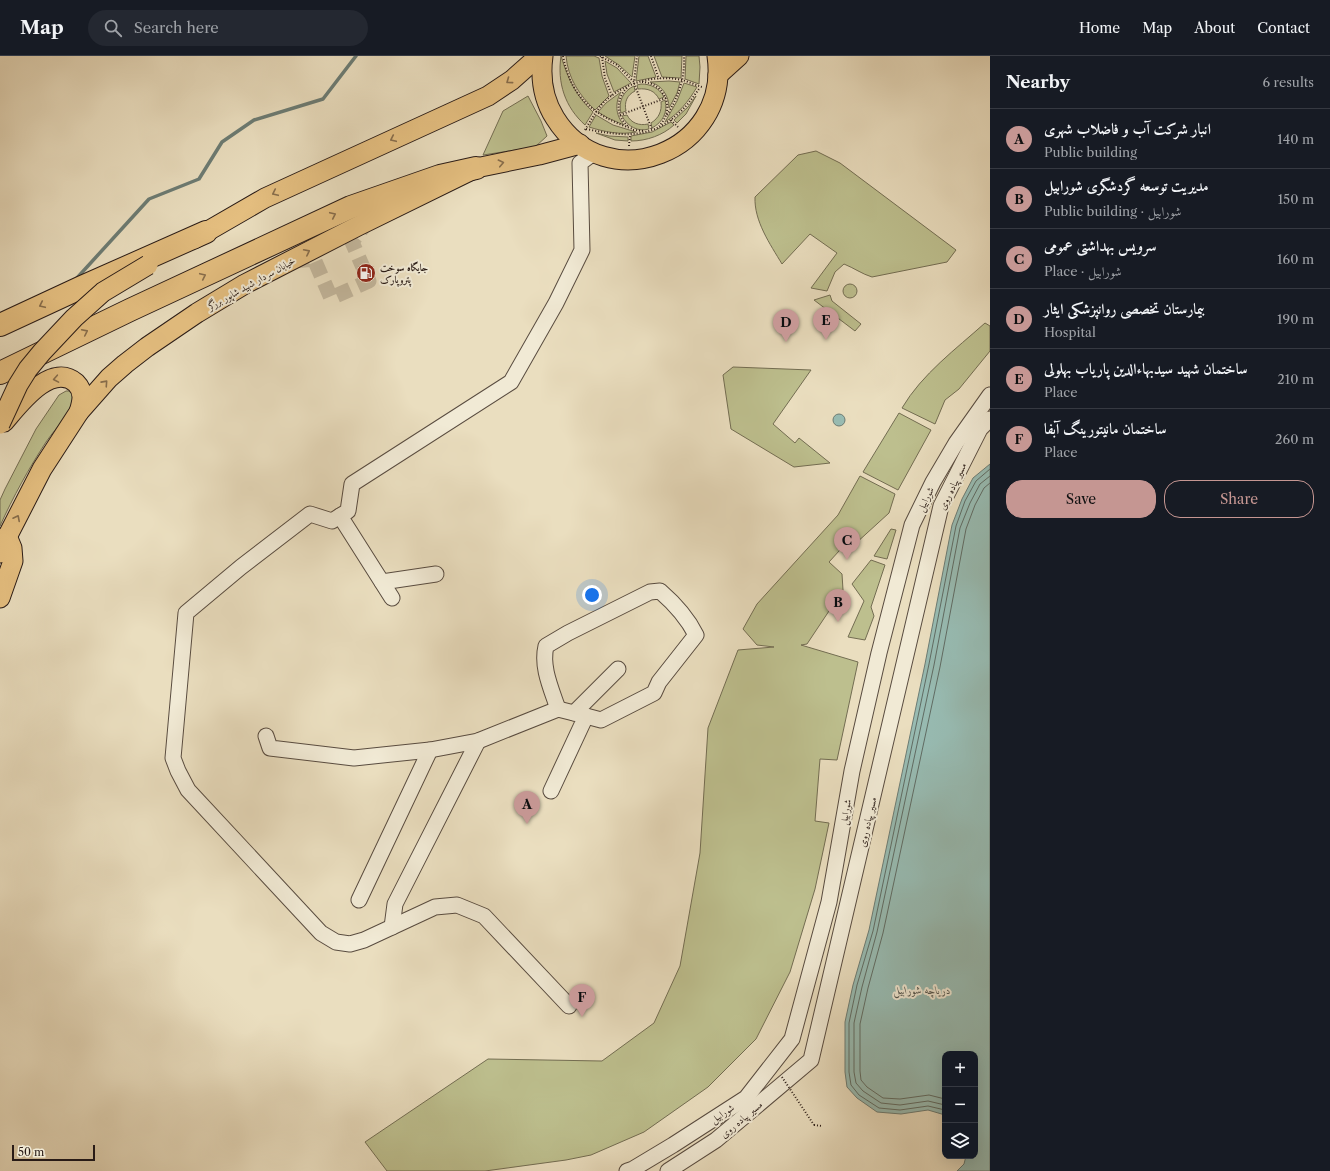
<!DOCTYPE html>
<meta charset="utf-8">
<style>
:root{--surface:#171b24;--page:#242831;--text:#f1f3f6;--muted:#9ea1a6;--line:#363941;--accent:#c59692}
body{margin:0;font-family:"Libre Caslon Text",Amiri,serif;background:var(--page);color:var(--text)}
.controls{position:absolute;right:12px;bottom:12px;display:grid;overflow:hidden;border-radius:8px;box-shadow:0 4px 16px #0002}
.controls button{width:36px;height:36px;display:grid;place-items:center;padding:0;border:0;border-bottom:1px solid var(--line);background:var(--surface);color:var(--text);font:20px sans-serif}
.scale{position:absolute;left:12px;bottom:10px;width:83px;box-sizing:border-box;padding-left:4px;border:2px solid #291b16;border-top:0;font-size:11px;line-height:14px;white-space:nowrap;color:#291b16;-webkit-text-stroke:3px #f1ead5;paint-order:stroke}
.you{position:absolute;left:592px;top:539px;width:14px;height:14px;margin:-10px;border:3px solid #fff;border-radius:50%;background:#1a73e8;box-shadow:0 0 0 6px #1a73e833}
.badge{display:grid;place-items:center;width:26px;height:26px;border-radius:50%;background:var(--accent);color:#111;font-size:13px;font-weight:700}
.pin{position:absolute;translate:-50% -33px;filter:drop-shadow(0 1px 2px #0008)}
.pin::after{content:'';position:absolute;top:21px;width:14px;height:12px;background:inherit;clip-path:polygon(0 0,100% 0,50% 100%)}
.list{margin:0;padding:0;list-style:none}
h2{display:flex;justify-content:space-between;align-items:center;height:52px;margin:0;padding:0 16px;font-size:17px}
h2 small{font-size:13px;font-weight:400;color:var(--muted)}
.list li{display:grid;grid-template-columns:26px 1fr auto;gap:12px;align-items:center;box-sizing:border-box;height:60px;padding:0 16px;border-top:1px solid var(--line)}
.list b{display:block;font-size:15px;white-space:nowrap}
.list p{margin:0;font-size:13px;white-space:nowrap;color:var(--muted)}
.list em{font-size:13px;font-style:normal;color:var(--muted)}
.actions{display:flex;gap:8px;padding:12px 16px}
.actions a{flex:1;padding:9px 0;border:1px solid var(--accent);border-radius:16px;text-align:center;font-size:14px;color:var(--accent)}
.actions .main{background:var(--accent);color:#111}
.icon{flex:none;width:22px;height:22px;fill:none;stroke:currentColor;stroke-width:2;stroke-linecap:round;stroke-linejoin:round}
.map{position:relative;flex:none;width:990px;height:1115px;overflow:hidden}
header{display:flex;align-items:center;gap:24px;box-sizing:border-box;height:56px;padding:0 20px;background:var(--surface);border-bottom:1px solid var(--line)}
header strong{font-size:19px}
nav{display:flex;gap:22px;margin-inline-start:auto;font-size:14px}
.search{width:280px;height:36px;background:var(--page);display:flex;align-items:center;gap:10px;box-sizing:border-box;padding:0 14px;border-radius:22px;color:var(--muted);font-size:15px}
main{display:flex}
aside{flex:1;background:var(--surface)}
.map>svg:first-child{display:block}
.green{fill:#bdbf8e;stroke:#736d52}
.water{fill:#98bcb3;stroke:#6c7c74}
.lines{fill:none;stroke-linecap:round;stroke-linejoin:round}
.shore{stroke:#606c64;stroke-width:1}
.stream{stroke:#6c7c74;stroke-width:3.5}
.minor-tunnel{stroke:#c3b79d;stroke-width:15;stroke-dasharray:15 8;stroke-linecap:butt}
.minor-casing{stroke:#594c40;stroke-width:17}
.major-casing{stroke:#291b16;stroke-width:21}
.highway-casing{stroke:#291b16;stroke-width:24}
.path{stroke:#291b16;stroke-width:2;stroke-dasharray:1 2;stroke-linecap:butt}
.minor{stroke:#f1ead5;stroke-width:15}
.major{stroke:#e5bf80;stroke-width:19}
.highway{stroke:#e5bf80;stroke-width:22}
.major-bridge-casing{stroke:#291b16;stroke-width:21;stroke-linecap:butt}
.path-bridge{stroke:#291b16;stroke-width:2;stroke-dasharray:1 2;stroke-linecap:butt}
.major-bridge{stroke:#e5bf80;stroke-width:19}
.oneway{stroke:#876d4b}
.labels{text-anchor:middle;stroke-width:4;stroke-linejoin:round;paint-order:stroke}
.poi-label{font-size:10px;font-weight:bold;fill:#291b16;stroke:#f1ead5;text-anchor:start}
.street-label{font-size:10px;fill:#291b16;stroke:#f1ead5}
.water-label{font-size:11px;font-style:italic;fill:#50534d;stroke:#f1ead5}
</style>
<header>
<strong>Map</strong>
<div class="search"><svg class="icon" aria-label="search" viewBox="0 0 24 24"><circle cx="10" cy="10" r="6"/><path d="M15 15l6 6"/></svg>Search here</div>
<nav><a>Home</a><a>Map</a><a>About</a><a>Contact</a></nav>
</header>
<main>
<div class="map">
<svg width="990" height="1115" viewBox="0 0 990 1115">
<rect width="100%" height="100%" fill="#eadebf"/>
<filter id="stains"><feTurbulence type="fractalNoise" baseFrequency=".005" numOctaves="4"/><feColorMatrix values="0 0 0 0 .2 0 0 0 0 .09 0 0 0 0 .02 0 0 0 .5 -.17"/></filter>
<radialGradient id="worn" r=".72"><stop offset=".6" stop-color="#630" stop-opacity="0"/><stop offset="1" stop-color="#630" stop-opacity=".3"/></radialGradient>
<!-- green -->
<g class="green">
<path d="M561 0C568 23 576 40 593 56L585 69C565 51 557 27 561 0Z"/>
<path d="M566 0H594L599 2 602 20 609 40 595 54C579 39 568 22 566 0Z"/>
<path d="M605 0H635L632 21 619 9Z"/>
<path d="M639 0H648L656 21 636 25Z"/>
<path d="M654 0H682L681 22 662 21Z"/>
<path d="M686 0H699L700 11 699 28 685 23Z"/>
<path d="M605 5 617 12 631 27 614 36 607 18Z"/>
<path d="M669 25 680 26 677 37 669 52C669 40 662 29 650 26Z"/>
<path d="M684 27 697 31C688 46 679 57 665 66L677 45Z"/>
<path d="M641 28C651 28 659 32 664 41L659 43C655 35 648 32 638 33L637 29Z"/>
<path d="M634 30 635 35C627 39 624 46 626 55L621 57C618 46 623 35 634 30Z"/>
<path d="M621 36C615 46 615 59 624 69L608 62 598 56 606 47Z"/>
<path d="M528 40 541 65 547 80 535 91 483 99 503 55Z"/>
<path d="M696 40 686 58 677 67 674 64 688 51Z"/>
<path d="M665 44C668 56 663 66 652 72L651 67C659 62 662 55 661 46Z"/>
<path d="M596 59 613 69 636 76C620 79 605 76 589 71Z"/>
<path d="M627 59C631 67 639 70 648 68L649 73C638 76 628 71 622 60Z"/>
<path d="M671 66 674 69C663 79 647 85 631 85V80L652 76Z"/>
<path d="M596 77 609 80 628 81V85L615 84Z"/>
<path d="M816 95 840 107 956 194 947 206 872 221C862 218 854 212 844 208L835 216 827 235 811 232 837 197 810 178 782 208C770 188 754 165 755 141L798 99Z"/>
<circle cx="850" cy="235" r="7"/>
<path d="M830 239 832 245 861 268 855 275 814 244Z"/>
<path d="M985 267 990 270V295L959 333 945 344 935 368 902 352C922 318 956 293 985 267Z"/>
<path d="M733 311 811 314 773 368 795 387 799 382 830 407 794 411 731 373 723 319Z"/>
<path d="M66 335H72L76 339C71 358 57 370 46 386 29 412 13 441 0 470V444L5 433 36 373 59 339Z"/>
<path d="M899 357 931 374 898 434 863 416Z"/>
<path d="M860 420 895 438 889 457 855 488 850 483 829 506 842 518 843 534 807 588 801 589 858 606 837 704 820 703 815 765 829 767 815 833 790 916 756 983 708 1031 644 1076 591 1099 566 1104 485 1115H387L365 1086 488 1003 602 1005 654 967 680 910 700 797 708 672 738 594 774 591 757 589 743 573 757 548 838 459Z"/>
<path d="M891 473 896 474 887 503 874 500Z"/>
<path d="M871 504 885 509 871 551 874 560 865 584 848 581 864 545 852 528Z"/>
</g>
<!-- water -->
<g class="water">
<circle cx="839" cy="364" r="6"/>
<path d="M990 408V1115H957L964 1108 966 1100H975V998H945V1059L928 1054 901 1058 877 1056 857 1042 847 1031 845 1016V966L853 929 869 874 925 608 952 469 962 443 973 422Z"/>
</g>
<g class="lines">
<!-- shore -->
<g class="shore">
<path d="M945 1043 929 1039 900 1043 883 1042 867 1031 861 1024 860 1015V968L868 932 883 877 940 611 966 473 975 449 984 432 990 427"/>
<path d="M945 1049 928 1045 900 1049 881 1047 863 1035 856 1027 854 1016V967L862 931 877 876 934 609 960 472 970 447 980 428 990 420"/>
<path d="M945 1054 928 1050 900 1054 879 1052 859 1039 851 1029 849 1016V967L857 929 873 875 929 608 956 470 965 445 976 425 990 413"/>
</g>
<!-- stream -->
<path class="stream" d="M76 223 149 143 199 123 222 86 254 64 323 43 356 0"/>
<!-- minor-tunnel -->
<path class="minor-tunnel" d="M294 205 314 203 331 242 369 225 352 186 367 166"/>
<defs>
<g id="minor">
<path d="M340 460 392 542"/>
<path d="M382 526 436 518"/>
<path d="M558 653C551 632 541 611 546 590L568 577 650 536 660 535C675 548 687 561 696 579L659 626 654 637 601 664 586 660"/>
<path d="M574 657 618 613"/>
<path d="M266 680 270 692 354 702 430 694 478 685 558 653 586 660 551 735"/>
<path d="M359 844 430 694"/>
<path d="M392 871 395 848 478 685"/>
<path d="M569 950 484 860 457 849 435 851 364 884 350 888 336 886 321 877 188 734 178 715 173 702 186 557 241 511 310 458 332 465 348 455 352 428 511 326 556 247 582 194 580 107 595 96"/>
<path d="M627 1115 633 1113 673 1089 746 1042 792 983 829 846 852 715 879 597 912 469 933 426 956 387 990 339"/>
<path d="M668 1115 716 1084 811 1004 941 450 980 373 990 363"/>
</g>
<g id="major">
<path d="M543 0C540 22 543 43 555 62 606 144 731 96 717 0"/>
<path d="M718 19 739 0"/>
<path d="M194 183 265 142 488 40 512 24 539 0"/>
<path d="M4 366C18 350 51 305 76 327 85 336 82 346 79 356"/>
<path d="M0 497 4 487 42 413 79 356 109 322 125 308 147 291 197 257 245 228 358 170 476 112 539 99 580 88"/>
<path d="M0 542 13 505 12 492 7 480"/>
</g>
<g id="highway">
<path d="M0 269 82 231 206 176"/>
<path d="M0 317 130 254 351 151 440 120 476 112"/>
</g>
</defs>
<!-- minor casing -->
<use href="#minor" class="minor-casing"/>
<!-- major casing -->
<use href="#major" class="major-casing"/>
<!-- highway casing -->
<use href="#highway" class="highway-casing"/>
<!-- path -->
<g class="path">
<path d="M563 0C571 42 594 60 633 73"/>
<path d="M600 0 617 9 634 26 637 0"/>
<path d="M651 0 659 23"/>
<path d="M602 1 605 22 612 40"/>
<path d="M642 26C665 27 676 53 659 70"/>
<path d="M634 27 652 74"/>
<path d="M627 32C615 43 616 61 629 71"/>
<path d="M620 59 666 42"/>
<path d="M667 59C679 40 685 22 684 0"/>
<path d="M671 64 678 71"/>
<path d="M586 73C622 80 650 84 679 57 687 50 693 41 699 33"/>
<path d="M585 74C591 64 596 55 604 46 624 27 655 18 682 24 689 26 696 29 702 31"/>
<path d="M633 74 644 75"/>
<path d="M629 90 630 79"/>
<path d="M814 1069 822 1070"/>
</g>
<!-- minor -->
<use href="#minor" class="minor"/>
<!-- major -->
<use href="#major" class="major"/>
<!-- highway -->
<use href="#highway" class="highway"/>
<defs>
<path id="major-bridge" d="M0 368 18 329 28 313 42 296 74 262 103 236 148 209"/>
</defs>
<!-- major-bridge casing -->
<use href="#major-bridge" class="major-bridge-casing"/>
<!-- path-bridge -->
<path class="path-bridge" d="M782 1021 814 1069"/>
<!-- major-bridge -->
<use href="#major-bridge" class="major-bridge"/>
</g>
<!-- one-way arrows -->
<defs><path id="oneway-chevron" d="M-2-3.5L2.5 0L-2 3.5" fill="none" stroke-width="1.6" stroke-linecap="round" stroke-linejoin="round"/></defs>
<g class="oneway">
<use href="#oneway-chevron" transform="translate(509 25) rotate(144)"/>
<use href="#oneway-chevron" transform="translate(393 83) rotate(155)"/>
<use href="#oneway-chevron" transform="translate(501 107) rotate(-12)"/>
<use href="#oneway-chevron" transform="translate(275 137) rotate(155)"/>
<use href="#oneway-chevron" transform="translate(333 159) rotate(-25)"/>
<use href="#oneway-chevron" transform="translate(307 196) rotate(-27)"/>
<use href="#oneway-chevron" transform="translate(203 220) rotate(-25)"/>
<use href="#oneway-chevron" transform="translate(42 249) rotate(155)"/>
<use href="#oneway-chevron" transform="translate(85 276) rotate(-26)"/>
<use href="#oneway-chevron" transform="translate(56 323) rotate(170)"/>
<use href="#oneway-chevron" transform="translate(105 327) rotate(-48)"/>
<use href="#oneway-chevron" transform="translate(17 462) rotate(-63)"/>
</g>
<!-- icons -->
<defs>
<symbol id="fuel-disc" viewBox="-11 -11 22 22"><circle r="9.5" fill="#8f2418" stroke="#f1ead5"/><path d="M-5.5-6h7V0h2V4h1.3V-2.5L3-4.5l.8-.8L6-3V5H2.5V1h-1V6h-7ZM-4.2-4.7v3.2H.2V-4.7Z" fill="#fff"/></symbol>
</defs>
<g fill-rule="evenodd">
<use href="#fuel-disc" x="355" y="206" width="22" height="22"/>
</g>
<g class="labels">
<!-- poi labels -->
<g class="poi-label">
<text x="380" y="215">جایگاه سوخت<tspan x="380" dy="12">پتروپارک</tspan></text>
</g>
<!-- street labels -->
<g class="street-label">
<text transform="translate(251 227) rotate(-29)" y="4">خیابان سردار شهید شاپور برزگر</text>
<text transform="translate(952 430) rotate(-64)" y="4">مسیر پیاده روی</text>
<text transform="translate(925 443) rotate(-64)" y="4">شورابیل</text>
<text transform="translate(845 756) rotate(-80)" y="4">شورابیل</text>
<text transform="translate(867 766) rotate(-77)" y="4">مسیر پیاده روی</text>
<text transform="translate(722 1057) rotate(-33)" y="4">شورابیل</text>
<text transform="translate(741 1063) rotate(-40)" y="4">مسیر پیاده روی</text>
</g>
<!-- water labels -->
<g class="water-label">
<text x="922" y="938">دریاچه شورابیل</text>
</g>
</g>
<rect width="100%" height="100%" filter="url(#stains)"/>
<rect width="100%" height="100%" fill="url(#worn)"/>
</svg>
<div class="controls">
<button>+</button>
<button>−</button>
<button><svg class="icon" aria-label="layers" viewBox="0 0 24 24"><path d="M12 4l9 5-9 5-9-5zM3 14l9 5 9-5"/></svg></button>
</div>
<div class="scale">50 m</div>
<div class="you"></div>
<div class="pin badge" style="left:527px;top:768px">A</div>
<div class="pin badge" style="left:838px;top:566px">B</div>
<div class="pin badge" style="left:847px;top:504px">C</div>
<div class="pin badge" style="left:786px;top:286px">D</div>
<div class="pin badge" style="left:826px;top:284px">E</div>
<div class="pin badge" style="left:582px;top:961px">F</div>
</div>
<aside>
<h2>Nearby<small>6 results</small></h2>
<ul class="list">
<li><span class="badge">A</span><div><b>انبار شرکت آب و فاضلاب شهری</b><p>Public building</p></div><em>140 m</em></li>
<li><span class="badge">B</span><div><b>مدیریت توسعه گردشگری شورابیل</b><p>Public building · شورابیل</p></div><em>150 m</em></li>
<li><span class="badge">C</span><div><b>سرویس بهداشتی عمومی</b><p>Place · شورابیل</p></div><em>160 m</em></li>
<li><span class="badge">D</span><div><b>بیمارستان تخصصی روانپزشکی ایثار</b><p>Hospital</p></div><em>190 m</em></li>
<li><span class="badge">E</span><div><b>ساختمان شهید سیدبهاءالدین پاریاب بهلولی</b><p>Place</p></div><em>210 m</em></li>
<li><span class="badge">F</span><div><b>ساختمان مانیتورینگ آبفا</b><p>Place</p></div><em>260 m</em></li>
</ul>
<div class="actions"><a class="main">Save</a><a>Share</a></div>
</aside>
</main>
